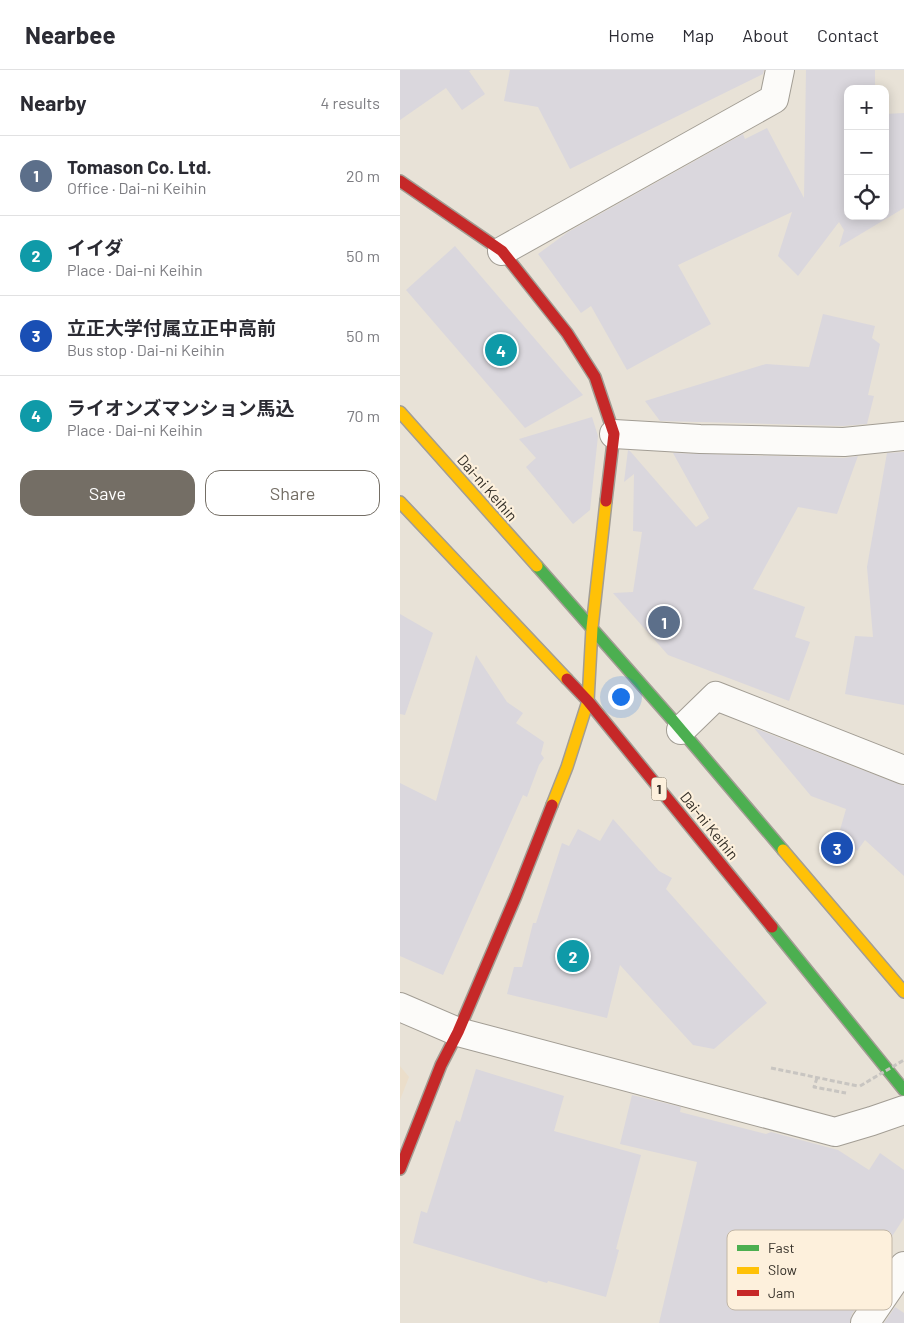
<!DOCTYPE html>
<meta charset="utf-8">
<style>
:root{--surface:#fff;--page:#f7f7f7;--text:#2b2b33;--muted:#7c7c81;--line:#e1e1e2;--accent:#746e65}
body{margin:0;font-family:Barlow,"Noto Sans JP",sans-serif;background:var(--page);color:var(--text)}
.controls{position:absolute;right:15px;top:15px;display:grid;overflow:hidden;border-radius:10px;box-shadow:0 2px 12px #0003}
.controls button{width:45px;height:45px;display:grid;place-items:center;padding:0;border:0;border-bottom:1px solid var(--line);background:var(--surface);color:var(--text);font:25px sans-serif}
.you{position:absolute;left:220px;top:626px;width:18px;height:18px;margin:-12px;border:4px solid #fff;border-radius:50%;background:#1a73e8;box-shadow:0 0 0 8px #1a73e833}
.badge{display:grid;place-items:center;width:32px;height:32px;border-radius:50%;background:var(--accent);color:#fff;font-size:16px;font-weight:700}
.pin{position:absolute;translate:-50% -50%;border:2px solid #fff;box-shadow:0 1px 5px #0006}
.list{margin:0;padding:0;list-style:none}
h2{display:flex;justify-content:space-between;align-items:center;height:65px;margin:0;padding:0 20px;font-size:21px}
h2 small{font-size:16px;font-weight:400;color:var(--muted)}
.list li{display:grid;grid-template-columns:32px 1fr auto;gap:15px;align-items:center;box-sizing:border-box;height:80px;padding:0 20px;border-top:1px solid var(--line)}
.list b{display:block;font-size:19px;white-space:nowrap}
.list p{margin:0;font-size:16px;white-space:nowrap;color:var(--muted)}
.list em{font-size:16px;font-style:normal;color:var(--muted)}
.actions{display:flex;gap:10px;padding:15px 20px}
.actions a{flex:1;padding:11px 0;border:1px solid var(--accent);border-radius:15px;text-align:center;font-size:18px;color:var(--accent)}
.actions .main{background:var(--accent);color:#fff}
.icon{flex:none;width:28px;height:28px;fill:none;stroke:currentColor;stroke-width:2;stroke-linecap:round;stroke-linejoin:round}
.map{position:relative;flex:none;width:504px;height:1253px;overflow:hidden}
header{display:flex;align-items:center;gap:30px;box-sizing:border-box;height:70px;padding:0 25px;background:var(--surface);border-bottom:1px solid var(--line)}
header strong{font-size:24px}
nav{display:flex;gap:28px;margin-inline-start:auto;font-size:18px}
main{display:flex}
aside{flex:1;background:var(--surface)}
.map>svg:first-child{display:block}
.built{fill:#ebdeca}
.building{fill:#dad7dd}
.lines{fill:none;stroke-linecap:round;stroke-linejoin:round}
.street-casing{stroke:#a29d94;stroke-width:30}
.fast-casing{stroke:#a29d94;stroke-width:14}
.slow-casing{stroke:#a29d94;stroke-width:14}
.jam-casing{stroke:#a29d94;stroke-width:14}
.path{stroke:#c8c5c1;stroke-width:3;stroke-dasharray:5 2.5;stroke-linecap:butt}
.street{stroke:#fcfbf9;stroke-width:28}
.fast{stroke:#4caf50;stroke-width:11}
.slow{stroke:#ffc107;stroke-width:11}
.jam{stroke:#c62828;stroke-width:11}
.path-bridge{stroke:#c8c5c1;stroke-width:3;stroke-dasharray:5 2.5;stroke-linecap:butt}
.labels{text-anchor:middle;stroke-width:4.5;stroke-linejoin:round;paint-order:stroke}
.shield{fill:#fdf0dc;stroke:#716a5e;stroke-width:1}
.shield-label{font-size:14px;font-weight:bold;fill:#353028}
.street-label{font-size:15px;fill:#353028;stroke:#fdf0dc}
.key{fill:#fdf0dc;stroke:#c1b6a6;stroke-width:1}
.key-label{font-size:14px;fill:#353028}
</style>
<header>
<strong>Nearbee</strong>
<nav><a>Home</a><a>Map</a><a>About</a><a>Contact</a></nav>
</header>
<main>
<aside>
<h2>Nearby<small>4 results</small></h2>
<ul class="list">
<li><span class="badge" style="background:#5c6f8a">1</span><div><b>Tomason Co. Ltd.</b><p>Office · Dai-ni Keihin</p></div><em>20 m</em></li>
<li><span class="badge" style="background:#0f9aa8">2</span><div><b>イイダ</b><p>Place · Dai-ni Keihin</p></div><em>50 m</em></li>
<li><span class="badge" style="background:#1a4fb4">3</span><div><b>立正大学付属立正中高前</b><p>Bus stop · Dai-ni Keihin</p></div><em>50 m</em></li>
<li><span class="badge" style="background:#0f9aa8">4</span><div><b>ライオンズマンション馬込</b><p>Place · Dai-ni Keihin</p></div><em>70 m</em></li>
</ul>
<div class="actions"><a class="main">Save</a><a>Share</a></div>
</aside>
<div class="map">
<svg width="504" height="1253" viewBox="0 0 504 1253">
<rect width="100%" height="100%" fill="#e8e2d7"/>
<!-- built -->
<path class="built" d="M0 996 9 1007 0 1030Z"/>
<!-- building -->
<g class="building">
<path d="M0 0H71L69 1 85 24 62 40 46 18 0 50Z"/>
<path d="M110 0H364L363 4 170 99 138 37 104 31Z"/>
<path d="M406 0H475V19H448V146H485V44L504 43V138L439 177 444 160 439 152 398 206 378 186 392 142 278 195 311 254 227 300 191 236 181 243 138 184 168 162 343 64 345 69 367 58 404 128Z"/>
<path d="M55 176 129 262 183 325 125 358 6 220Z"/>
<path d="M423 244 475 256 472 268 480 274 468 325 474 326 467 354 443 356 260 351 245 331 366 294 409 297Z"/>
<path d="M192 347 198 366 190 440 173 454 126 397 136 388 119 369Z"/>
<path d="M228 380 230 381 296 457 309 448 273 383 444 388 458 386 437 444 398 437 353 519 405 537 395 567 410 572 389 631 268 585 213 523 233 522 242 462 233 461 234 404 224 412Z"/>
<path d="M504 382V635L445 624 455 566 473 567 467 497 487 383Z"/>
<path d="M0 544 33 563 5 645 0 644Z"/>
<path d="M76 585 107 632 123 643 116 653 144 672 141 684 144 688 139 695 127 727 123 725 43 905 0 886V713L36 731Z"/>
<path d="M354 658 504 716V806L465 770 457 781 440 760 446 739 411 726Z"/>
<path d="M213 749 259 801 272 808 266 819 367 933 314 979 293 975 220 895 207 948 107 924 114 897H122L133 853H136L162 773 169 776 178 759 200 771Z"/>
<path d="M76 999 164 1026 154 1061 241 1085 216 1179 219 1180 206 1227 148 1211 147 1213 13 1173 21 1141 27 1143 56 1050 60 1052Z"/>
<path d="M232 1025 281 1037 280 1042 366 1064 371 1062 438 1080 469 1100 480 1083 504 1100V1148L462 1212 470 1218 452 1244 450 1253H259L297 1092 220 1074Z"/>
<path d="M495 1237 504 1243V1253H484Z"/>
</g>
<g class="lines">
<defs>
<g id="street">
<path d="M102 181 374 29 380 0"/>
<path d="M214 364 300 369 444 372 504 366"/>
<path d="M281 660 316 626 504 700"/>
<path d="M0 937 58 962 435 1062 472 1051 504 1040"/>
<path d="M465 1253 504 1196"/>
</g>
<g id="fast">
<path d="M137 496 270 647 383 780"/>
<path d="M372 857 504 1020"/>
</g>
<g id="slow">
<path d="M0 342 137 496"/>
<path d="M0 432 167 609"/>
<path d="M152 735 167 697 188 631 192 558 206 431"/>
<path d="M383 780 504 922"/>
</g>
<g id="jam">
<path d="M0 111 102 181 167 263 195 307 214 364 206 431"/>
<path d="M167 609 188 631 372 857"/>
<path d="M0 1099 41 995 58 962 116 826 152 735"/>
</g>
</defs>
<!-- street casing -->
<use href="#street" class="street-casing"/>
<!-- fast casing -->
<use href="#fast" class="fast-casing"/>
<!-- slow casing -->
<use href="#slow" class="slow-casing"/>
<!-- jam casing -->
<use href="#jam" class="jam-casing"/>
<!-- path -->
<g class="path">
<path d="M371 998 458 1016"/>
<path d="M417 1008 414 1017 446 1023"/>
</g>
<!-- street -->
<use href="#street" class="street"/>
<!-- fast -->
<use href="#fast" class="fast"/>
<!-- slow -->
<use href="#slow" class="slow"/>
<!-- jam -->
<use href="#jam" class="jam"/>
<!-- path-bridge -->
<path class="path-bridge" d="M460 1016 504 990"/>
</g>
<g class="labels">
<!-- shield labels -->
<rect class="shield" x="251.5" y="707.5" width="15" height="23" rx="4"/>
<g class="shield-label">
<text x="259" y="724">1</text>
</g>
<!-- street labels -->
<g class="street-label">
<text transform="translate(87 418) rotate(49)" y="5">Dai-ni Keihin</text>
<text transform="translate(309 756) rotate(51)" y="5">Dai-ni Keihin</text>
</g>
</g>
<!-- legend -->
<rect x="327" y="1160" width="165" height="80" rx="8" class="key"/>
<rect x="337" y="1175" width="22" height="6" fill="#4caf50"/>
<rect x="337" y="1197" width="22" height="7" fill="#ffc107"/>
<rect x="337" y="1220" width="22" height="6" fill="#c62828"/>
<g class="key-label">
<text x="368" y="1183">Fast</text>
<text x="368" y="1205">Slow</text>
<text x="368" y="1228">Jam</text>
</g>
</svg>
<div class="controls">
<button>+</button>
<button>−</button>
<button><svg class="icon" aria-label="locate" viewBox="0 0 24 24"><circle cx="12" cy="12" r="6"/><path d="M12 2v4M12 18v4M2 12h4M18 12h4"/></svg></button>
</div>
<div class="you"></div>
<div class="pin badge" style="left:264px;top:552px;background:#5c6f8a">1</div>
<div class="pin badge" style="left:173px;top:886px;background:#0f9aa8">2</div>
<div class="pin badge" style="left:437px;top:778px;background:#1a4fb4">3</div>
<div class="pin badge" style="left:101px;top:280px;background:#0f9aa8">4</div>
</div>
</main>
